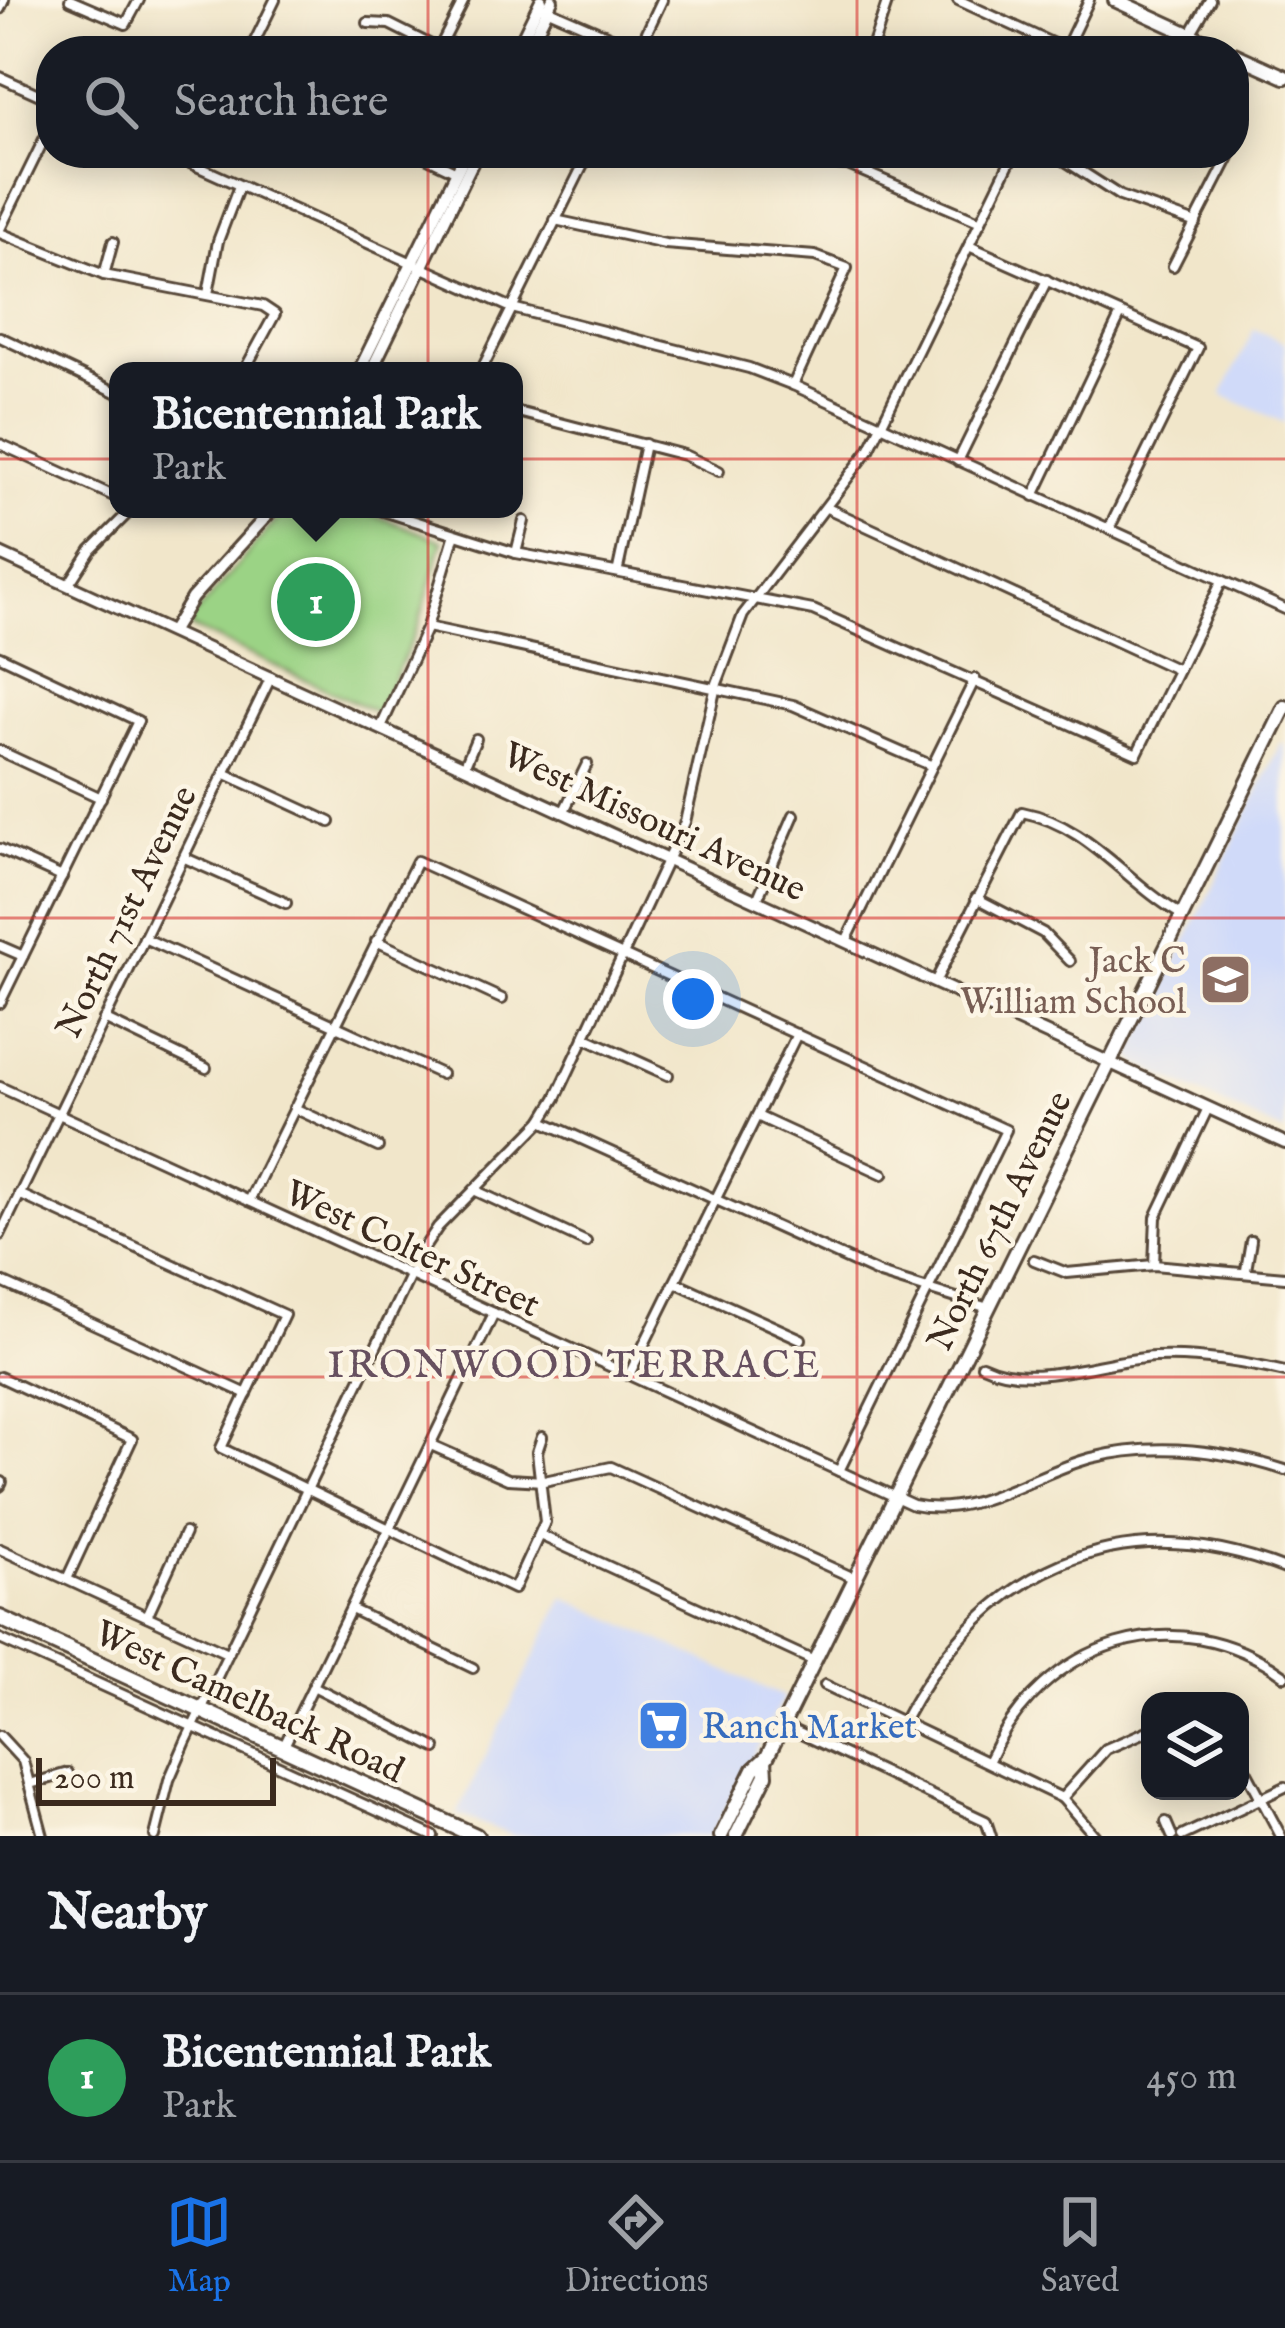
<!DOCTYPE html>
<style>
:root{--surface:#171b24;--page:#20242c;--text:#f1f3f6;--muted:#9ea1a6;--line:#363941;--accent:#1a73e8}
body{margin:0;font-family:"IM FELL English",serif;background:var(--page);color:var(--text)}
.controls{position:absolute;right:36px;bottom:36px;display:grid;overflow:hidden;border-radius:24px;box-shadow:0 6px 30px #0003}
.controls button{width:108px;height:108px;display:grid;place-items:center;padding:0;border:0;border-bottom:3px solid var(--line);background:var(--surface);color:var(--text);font:60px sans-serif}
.scale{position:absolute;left:36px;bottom:30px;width:240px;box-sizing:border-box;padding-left:12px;border:6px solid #3b2a1e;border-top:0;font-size:33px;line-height:42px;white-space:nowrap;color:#3b2a1e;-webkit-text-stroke:9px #fcf5e5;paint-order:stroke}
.you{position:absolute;left:693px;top:999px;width:42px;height:42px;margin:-30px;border:9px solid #fff;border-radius:50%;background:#1a73e8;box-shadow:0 0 0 18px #1a73e833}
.badge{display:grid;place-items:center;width:78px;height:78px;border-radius:50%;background:var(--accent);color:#fff;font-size:39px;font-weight:700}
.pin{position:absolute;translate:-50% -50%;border:6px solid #fff;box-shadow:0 3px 12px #0006}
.popup{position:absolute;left:109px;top:362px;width:414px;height:156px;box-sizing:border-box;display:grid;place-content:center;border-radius:24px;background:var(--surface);filter:drop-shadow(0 3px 9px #0005);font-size:39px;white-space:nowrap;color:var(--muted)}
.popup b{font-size:45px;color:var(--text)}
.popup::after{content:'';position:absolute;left:50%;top:100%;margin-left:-24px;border:24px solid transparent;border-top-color:var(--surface)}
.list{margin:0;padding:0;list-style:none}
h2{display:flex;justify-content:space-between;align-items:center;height:156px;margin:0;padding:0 48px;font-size:51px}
h2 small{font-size:39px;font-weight:400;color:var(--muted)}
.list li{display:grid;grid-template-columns:78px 1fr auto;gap:36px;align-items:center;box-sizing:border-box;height:168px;padding:0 48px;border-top:3px solid var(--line)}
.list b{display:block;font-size:45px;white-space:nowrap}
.list p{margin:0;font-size:39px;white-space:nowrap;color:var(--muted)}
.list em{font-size:39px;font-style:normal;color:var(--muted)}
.icon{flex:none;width:66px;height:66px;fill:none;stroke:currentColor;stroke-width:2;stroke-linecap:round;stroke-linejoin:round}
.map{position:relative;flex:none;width:1285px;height:1836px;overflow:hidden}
.search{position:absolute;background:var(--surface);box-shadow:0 6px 30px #0003;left:36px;right:36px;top:36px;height:132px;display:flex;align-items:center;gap:30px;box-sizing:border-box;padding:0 42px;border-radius:48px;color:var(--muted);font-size:45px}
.sheet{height:324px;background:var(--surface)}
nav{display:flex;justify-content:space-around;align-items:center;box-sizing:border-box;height:168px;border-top:3px solid var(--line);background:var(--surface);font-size:33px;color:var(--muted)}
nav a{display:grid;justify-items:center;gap:6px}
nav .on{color:var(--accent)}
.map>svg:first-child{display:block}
.built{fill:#d0daf9}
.green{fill:#9bd385;stroke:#6b7e52;stroke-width:3}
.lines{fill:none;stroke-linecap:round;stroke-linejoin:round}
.minor-casing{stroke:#564638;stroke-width:14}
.tertiary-casing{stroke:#564638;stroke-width:16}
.secondary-casing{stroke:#564638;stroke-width:18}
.primary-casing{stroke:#564638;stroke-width:20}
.minor{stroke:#fff;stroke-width:8}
.tertiary{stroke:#fff;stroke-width:10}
.secondary{stroke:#fff;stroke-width:12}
.primary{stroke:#fff;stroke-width:14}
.grid{fill:none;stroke:#d62828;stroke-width:3;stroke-opacity:0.55}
.labels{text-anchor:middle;stroke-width:9;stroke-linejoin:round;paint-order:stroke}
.street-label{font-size:36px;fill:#3b2a1e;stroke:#fcf5e5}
.education-label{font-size:36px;fill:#785e54;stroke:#fcf5e5;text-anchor:end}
.shop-label{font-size:36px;fill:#366cbe;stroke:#fcf5e5;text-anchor:start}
.neighbourhood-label{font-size:39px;letter-spacing:3px;fill:#67505f;stroke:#fcf5e5}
</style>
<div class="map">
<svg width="1285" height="1836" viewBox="0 0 1285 1836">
<rect width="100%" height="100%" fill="#fcf5e5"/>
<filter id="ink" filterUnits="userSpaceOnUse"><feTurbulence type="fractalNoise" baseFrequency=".00833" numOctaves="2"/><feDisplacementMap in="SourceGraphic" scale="24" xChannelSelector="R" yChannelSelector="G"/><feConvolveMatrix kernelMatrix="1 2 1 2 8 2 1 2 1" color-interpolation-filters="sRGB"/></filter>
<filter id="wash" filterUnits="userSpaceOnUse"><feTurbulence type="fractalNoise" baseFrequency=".004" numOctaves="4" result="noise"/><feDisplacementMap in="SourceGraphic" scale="48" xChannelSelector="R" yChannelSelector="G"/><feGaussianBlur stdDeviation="2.7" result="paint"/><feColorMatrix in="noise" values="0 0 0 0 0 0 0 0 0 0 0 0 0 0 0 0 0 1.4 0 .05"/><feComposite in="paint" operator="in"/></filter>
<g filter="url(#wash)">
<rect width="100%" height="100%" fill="#f1e6ca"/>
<!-- built -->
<g class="built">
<path d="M1254 329 1285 343V423L1222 395Z"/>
<path d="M1281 743 1285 745V1133L1138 1064 1131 1056Z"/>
<path d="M564 1597 784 1697 711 1836H514L457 1814Z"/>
</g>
<!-- green -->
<path class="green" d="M286 509H359L443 541 419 624 378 713 190 627 193 617Z"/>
</g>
<g filter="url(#ink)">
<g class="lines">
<defs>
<g id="minor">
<path d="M70 0 126 24 139 0"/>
<path d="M958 0 1069 51"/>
<path d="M544 8 613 38 667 51"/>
<path d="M0 9 4 0"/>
<path d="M368 23 389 24 439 49"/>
<path d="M1191 33 1210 0"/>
<path d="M1065 50 1089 0"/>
<path d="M250 51 275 0"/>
<path d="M438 51 464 0"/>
<path d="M638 51 662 0"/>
<path d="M871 51 888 0"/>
<path d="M0 77 51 100"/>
<path d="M1234 131 1240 134 1234 146"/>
<path d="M168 153 512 308 749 368 793 385 1285 609"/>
<path d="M417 153 457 172"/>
<path d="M707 153 848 165 981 222"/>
<path d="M1053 153 1120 196 1196 223"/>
<path d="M555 220 665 244 815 256 847 268 793 385"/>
<path d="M0 229 51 125"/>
<path d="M0 233 104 275 263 306 275 314 244 371"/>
<path d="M969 246 1198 348 1109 529"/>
<path d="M1173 266 1231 153"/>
<path d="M104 275 113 242"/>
<path d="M208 294 218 241 239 186"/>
<path d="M0 337 118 393"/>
<path d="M481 371 589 153"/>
<path d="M514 411 684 455 719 471"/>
<path d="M0 444 118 498"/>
<path d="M958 461 1047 280"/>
<path d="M1034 496 1121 314"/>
<path d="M827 508 1178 670"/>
<path d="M377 509 516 553 813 610 1137 754 1222 581"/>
<path d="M516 553 524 521"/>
<path d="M618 569 645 444"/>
<path d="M69 584 91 550 132 509"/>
<path d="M427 627 793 705 930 765"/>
<path d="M0 656 138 721 0 1003"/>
<path d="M381 727 427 627 454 537"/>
<path d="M0 751 101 798"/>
<path d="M465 765 476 739"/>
<path d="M226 774 330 822"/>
<path d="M564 811 587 764"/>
<path d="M0 849 62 877"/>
<path d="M185 858 286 903"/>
<path d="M976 898 1043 933 1070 961"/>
<path d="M757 900 794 815"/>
<path d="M144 938 441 1074"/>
<path d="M376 941 502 999"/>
<path d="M846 941 975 679"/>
<path d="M0 946 23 956"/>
<path d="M935 982 1022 812C1089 825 1126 883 1182 915"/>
<path d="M104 1019 206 1068"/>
<path d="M584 1037 668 1075"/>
<path d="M0 1087 913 1505C974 1519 1034 1473 1091 1458 1155 1442 1223 1450 1285 1470"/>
<path d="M294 1108 378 1147"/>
<path d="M757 1116 883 1174"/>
<path d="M542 1121 880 1274 988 1308"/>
<path d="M474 1190 586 1242"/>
<path d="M19 1194 284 1315 221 1448 514 1589 545 1522 537 1452 542 1437"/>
<path d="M249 1201 417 861 1006 1130 839 1471"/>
<path d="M0 1235 271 677"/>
<path d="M1034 1260 1067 1273 1154 1265 1285 1277"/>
<path d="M1154 1265 1156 1217 1208 1108"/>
<path d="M1246 1270 1251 1241"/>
<path d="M0 1281 247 1394"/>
<path d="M675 1282 801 1339"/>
<path d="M982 1365C1034 1390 1099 1360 1155 1357 1200 1355 1242 1362 1285 1372"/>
<path d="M629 1375 797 1034"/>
<path d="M0 1377 132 1439 67 1579"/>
<path d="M431 1445 508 1479 544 1481 611 1467 854 1578"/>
<path d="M0 1486 2 1482"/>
<path d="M542 1536 814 1661"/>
<path d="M0 1549 227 1653"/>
<path d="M351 1609 473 1668"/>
<path d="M147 1616 185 1533"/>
<path d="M0 1639 433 1836"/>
<path d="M825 1685 1062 1798 1095 1836"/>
<path d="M313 1686 436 1748"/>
<path d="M903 1722C984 1569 1118 1504 1285 1569"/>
<path d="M784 1726 986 1821 991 1836"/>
<path d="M0 1736 23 1761 43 1836"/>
<path d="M284 1746 494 1313"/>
<path d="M1240 1759 1281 1836"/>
<path d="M989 1760C1044 1641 1175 1596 1285 1676"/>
<path d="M30 1784 68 1773"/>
<path d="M1062 1798 1106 1749 1150 1730"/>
<path d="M1166 1822 1172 1836"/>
<path d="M155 1836 169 1780 186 1741 422 1251 438 1227 542 1121 556 1098 685 822 716 686 743 615 869 450 1014 153"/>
<path d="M1182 1836 1285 1787"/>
</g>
<g id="tertiary">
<path d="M516 51 541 0"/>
<path d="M527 51 552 0"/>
<path d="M359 371 466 153"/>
<path d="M371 371 477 153"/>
<path d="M0 554 1285 1143"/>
<path d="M172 631 192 598 273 509"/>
</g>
<g id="secondary">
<path d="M1115 0 1226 51"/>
<path d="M1234 54 1285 77"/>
<path d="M721 1836 754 1769 767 1757 1285 707"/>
<path d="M736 1836 766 1775 765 1760"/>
</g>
<path id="primary" d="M0 1618 476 1836"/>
</defs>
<!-- minor casing -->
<use href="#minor" class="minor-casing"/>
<!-- tertiary casing -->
<use href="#tertiary" class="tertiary-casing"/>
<!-- secondary casing -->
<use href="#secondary" class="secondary-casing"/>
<!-- primary casing -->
<use href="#primary" class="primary-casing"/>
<!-- minor -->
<use href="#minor" class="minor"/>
<!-- tertiary -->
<use href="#tertiary" class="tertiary"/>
<!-- secondary -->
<use href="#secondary" class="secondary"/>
<!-- primary -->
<use href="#primary" class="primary"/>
</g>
</g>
<!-- grid -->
<path class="grid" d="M428 0V51M857 0V51M428 153V1836M857 153V1836M0 459H1285M0 918H1285M0 1377H1285"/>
<!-- icons -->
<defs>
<symbol id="school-square" viewBox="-11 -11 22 22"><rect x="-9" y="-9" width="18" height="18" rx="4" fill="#8d6e63" stroke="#fcf5e5"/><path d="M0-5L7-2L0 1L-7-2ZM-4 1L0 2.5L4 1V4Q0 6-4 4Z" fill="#fff"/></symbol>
<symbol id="supermarket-square" viewBox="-11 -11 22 22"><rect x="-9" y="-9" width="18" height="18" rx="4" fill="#3f7fe0" stroke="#fcf5e5"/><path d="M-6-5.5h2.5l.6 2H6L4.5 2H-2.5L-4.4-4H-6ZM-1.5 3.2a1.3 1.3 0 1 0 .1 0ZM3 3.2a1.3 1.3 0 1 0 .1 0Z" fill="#fff"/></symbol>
</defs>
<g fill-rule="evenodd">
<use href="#school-square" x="1196" y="950" width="59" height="59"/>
<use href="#supermarket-square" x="634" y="1696" width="59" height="59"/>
</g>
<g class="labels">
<!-- street labels -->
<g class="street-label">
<text transform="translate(655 820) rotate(25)" y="13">West Missouri Avenue</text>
<text transform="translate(125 911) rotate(-64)" y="13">North 71st Avenue</text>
<text transform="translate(998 1220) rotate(-64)" y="13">North 67th Avenue</text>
<text transform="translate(413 1247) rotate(25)" y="13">West Colter Street</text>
<text transform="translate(250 1700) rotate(25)" y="13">West Camelback Road</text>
</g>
<!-- education labels -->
<g class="education-label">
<text x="1186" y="972">Jack C<tspan x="1186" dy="41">William School</tspan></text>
</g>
<!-- shop labels -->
<g class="shop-label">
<text x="702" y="1738">Ranch Market</text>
</g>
<!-- neighbourhood labels -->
<g class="neighbourhood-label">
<text x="575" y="1377">IRONWOOD TERRACE</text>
</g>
</g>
</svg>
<div class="controls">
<button><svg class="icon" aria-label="layers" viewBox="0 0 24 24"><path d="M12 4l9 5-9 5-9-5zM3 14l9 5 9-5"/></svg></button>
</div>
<div class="scale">200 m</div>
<div class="you"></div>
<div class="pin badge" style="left:316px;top:602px;background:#2e9e5b">1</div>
<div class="popup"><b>Bicentennial Park</b>Park</div>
<div class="search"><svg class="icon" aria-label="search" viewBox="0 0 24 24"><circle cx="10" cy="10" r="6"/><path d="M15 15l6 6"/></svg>Search here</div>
</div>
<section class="sheet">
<h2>Nearby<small></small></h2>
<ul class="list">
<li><span class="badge" style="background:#2e9e5b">1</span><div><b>Bicentennial Park</b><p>Park</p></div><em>450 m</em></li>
</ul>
</section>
<nav>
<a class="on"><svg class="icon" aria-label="map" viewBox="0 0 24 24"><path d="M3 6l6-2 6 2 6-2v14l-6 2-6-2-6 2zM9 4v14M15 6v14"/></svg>Map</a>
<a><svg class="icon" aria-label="directions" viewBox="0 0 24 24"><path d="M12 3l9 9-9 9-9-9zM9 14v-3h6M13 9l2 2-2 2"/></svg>Directions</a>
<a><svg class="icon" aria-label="saved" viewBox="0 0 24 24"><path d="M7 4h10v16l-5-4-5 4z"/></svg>Saved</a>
</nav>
